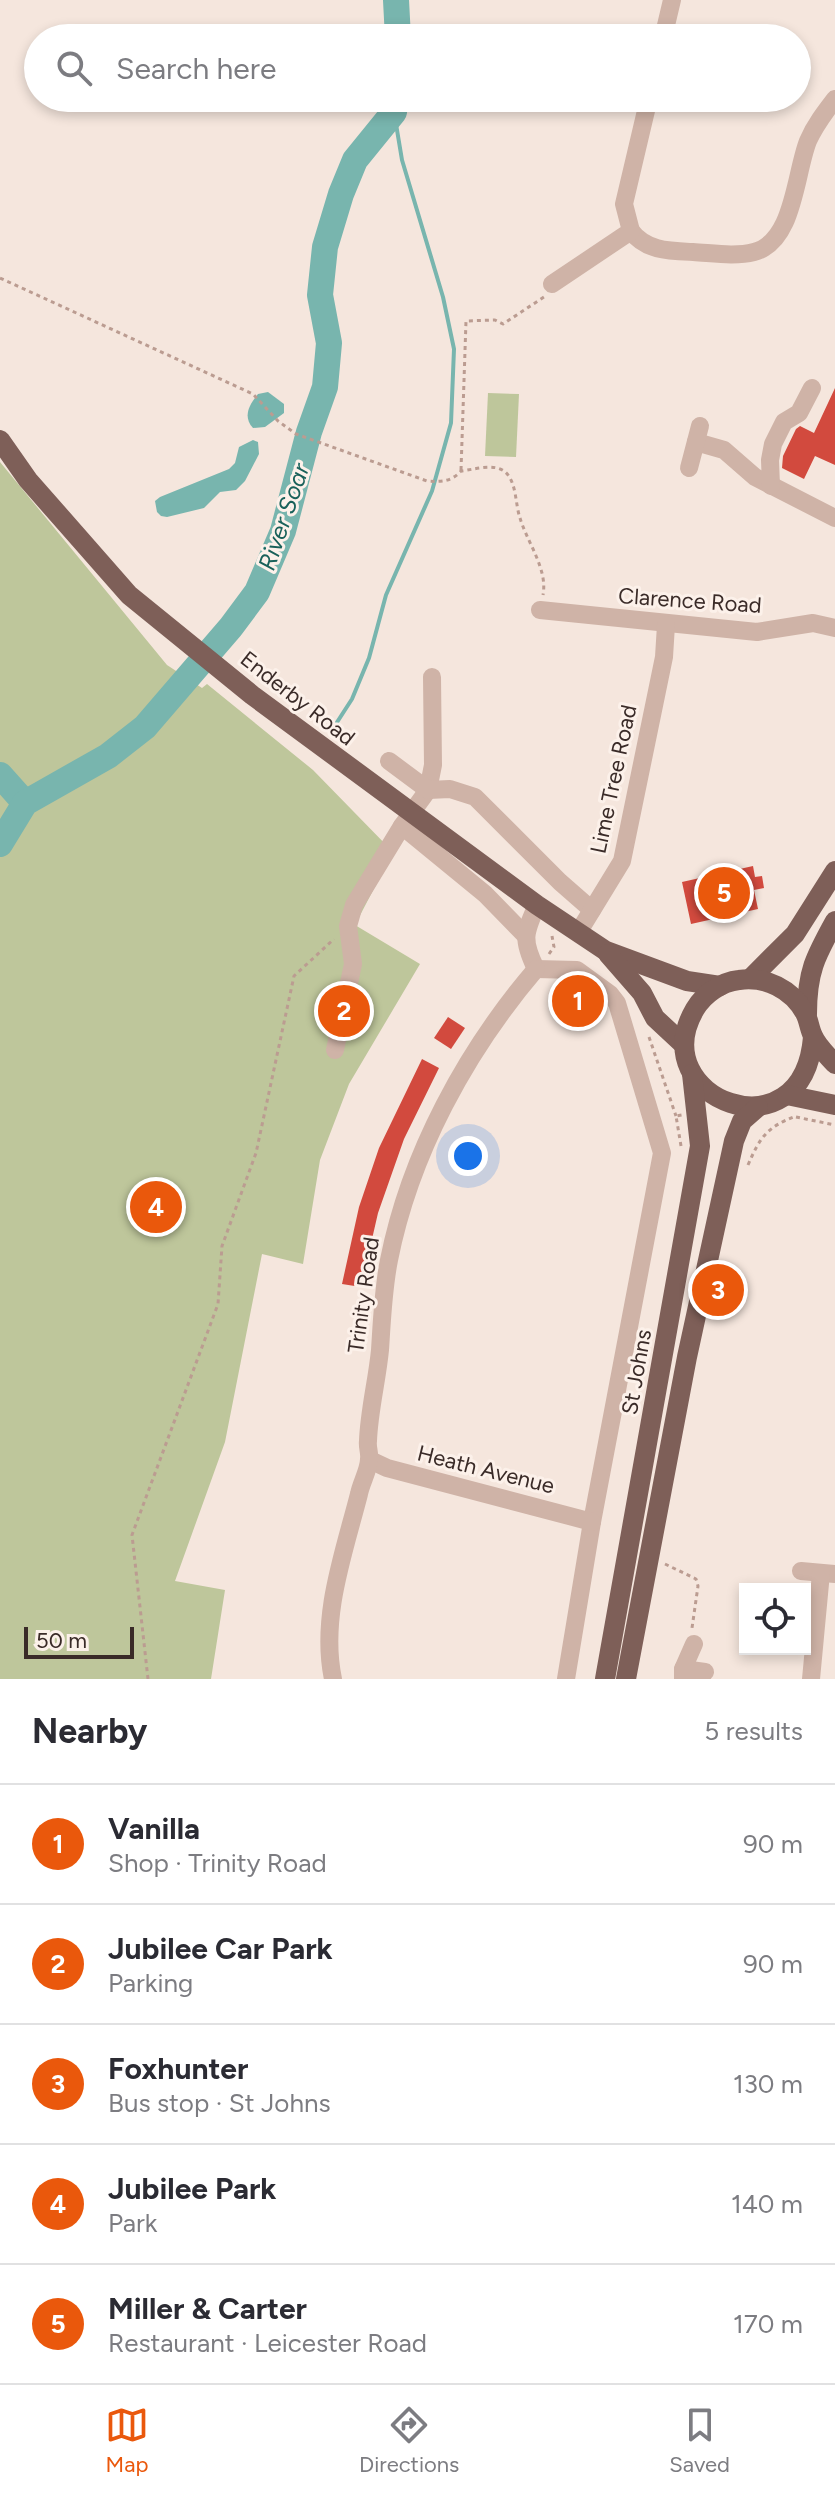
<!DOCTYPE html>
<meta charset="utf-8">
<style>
:root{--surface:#fff;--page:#f2f2f3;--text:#2b2b33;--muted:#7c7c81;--line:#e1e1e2;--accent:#ea580c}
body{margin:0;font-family:Figtree,sans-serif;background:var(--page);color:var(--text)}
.controls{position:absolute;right:24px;bottom:24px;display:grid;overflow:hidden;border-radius:0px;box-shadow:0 4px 12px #0003}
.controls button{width:72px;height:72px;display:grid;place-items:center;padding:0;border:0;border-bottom:2px solid var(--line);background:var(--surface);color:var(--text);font:40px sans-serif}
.scale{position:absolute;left:24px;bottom:20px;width:110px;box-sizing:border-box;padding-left:8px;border:4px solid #3a2b28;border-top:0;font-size:22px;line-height:28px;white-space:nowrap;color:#3a2b28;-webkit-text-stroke:6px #fcf1ea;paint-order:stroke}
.you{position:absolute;left:468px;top:1156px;width:28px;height:28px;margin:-20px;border:6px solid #fff;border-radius:50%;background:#1a73e8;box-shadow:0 0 0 12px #1a73e833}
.badge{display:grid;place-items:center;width:52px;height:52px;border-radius:50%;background:var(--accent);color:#fff;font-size:26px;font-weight:700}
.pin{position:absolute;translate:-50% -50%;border:4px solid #fff;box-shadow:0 2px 8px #0006}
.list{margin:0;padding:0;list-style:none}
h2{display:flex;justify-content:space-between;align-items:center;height:104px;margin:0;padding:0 32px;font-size:34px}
h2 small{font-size:26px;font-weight:400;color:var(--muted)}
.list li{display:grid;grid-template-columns:52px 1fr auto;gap:24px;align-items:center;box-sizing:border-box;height:120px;padding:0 32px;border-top:2px solid var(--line)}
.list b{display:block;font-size:30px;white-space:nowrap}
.list p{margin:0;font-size:26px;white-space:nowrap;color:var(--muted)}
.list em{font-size:26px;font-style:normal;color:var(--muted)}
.icon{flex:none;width:44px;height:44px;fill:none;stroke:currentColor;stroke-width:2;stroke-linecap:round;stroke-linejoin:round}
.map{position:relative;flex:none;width:835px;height:1679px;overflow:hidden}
.search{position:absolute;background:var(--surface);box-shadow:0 4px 12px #0003;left:24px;right:24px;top:24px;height:88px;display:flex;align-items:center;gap:20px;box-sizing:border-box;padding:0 28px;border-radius:44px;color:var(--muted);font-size:30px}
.sheet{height:704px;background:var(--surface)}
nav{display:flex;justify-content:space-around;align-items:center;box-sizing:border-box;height:112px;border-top:2px solid var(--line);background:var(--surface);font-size:22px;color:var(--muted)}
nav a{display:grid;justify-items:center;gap:4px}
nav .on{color:var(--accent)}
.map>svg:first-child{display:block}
.green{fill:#bec69b}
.water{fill:#78b5ae}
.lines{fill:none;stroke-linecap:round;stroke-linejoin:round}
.stream{stroke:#78b5ae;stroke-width:4}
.river{stroke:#78b5ae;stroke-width:26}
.building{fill:#d24a3e}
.path{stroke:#bb9c91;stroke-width:3;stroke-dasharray:4 4;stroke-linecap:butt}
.minor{stroke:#cfb3a7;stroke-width:18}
.major{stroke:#7e5f58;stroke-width:20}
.labels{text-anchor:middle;stroke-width:6;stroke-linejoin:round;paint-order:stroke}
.street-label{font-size:22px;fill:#3a2b28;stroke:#fcf1ea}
.water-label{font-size:24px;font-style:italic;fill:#19615a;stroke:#fcf1ea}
</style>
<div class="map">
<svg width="835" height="1679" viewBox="0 0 835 1679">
<rect width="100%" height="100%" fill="#f5e6dd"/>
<!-- green -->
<g class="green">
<path d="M488 393 519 394 516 457 485 456Z"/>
<path d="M0 462 167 665 202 688 207 684 313 770 393 852 355 925 420 964 349 1084 320 1160 303 1264 262 1254 225 1442 175 1581 225 1590 211 1679H0Z"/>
</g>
<!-- water -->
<g class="water">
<path d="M268 392 284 404V413L265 427 253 428C242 416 250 404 258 394Z"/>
<path d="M253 440 258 442 259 454 245 481 236 490 220 492 204 508 167 517 161 516 157 512 155 501 160 497 229 469 235 463 239 447Z"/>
</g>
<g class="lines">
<!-- stream -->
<path class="stream" d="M332 730 352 699 369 658 386 595 432 491 451 423 454 349 443 297 402 160 394 112"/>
<!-- river -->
<g class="river">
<path d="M396 0 398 38"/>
<path d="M0 775 25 803"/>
<path d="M0 844 25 803 108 756 145 727 231 627 257 592 283 531 309 432 325 387 329 343 320 295 325 247 341 194 355 160 394 112 396 98"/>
</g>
</g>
<!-- building -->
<g class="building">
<path d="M835 388V465L815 456 804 479 782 468 783 456 796 429 800 426 814 433Z"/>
<path d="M753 866 755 877 762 876 764 888 754 890 758 909 691 924 682 882Z"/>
<path d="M448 1017 465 1028 451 1049 434 1038Z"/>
<path d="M422 1059 439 1068 404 1139 378 1213 361 1287 342 1284 359 1207 379 1148Z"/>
</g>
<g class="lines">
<!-- path -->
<g class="path">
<path d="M0 278 253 394 278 421 296 434 427 481C441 482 451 482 461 471 472 470 493 463 504 471 517 481 515 504 520 518 527 542 548 569 543 595"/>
<path d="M461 470 466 321 495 320 503 324 544 297"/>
<path d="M549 954 554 947 552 936"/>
<path d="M649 1037 676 1116"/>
<path d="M796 1117 835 1125"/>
<path d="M681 1146 676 1116 682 1115"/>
<path d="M748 1165C760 1137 767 1127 796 1116"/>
<path d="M665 1564 696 1579 698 1586 692 1628"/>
<path d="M148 1679 132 1535 218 1304 222 1246 256 1153 294 976 334 939"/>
</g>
<!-- minor -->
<g class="minor">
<path d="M663 38 672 0"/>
<path d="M631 231C646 251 669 251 693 252 712 253 735 257 754 252 794 242 795 174 808 141 815 125 825 112 835 99"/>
<path d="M552 284 631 231 624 204 649 98"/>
<path d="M696 442 724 450 755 477 835 518"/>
<path d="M689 468 700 426"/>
<path d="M771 486 770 460 773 444 784 422 799 413 812 388"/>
<path d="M540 610 757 632 813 623 835 628"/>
<path d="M432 677 433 765 428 790 402 826 485 894 524 934"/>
<path d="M389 761 428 790 450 789 475 797 560 882 592 910"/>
<path d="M578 933 622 861 664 657 666 625"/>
<path d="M536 969 577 970 610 994 617 1003 662 1153 592 1522 566 1679"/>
<path d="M536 969C522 940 524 934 537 905"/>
<path d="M335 1050 353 964 348 926 354 905 402 826"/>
<path d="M370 1460 387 1468 592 1522"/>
<path d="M801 1571 835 1574"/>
<path d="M683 1669 705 1672"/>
<path d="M333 1679C320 1617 344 1553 359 1494 361 1483 369 1470 369 1459 370 1453 367 1447 368 1441 369 1411 377 1381 380 1350 382 1320 383 1290 389 1260 410 1154 466 1051 536 969"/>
<path d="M683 1679V1669L694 1644"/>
<path d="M811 1679 821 1573"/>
</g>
<!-- major -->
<g class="major">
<path d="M0 440 28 480 129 595 252 695 537 905 606 951 687 981 720 986"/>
<path d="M608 954 642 993 655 1018 684 1045"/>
<path d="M750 979 795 934 835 871"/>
<path d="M807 1014C807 972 815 957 835 921"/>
<path d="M813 1037C803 1160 642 1099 695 1009 704 994 721 982 739 980 765 976 792 989 805 1013 809 1020 809 1028 813 1036 817 1046 828 1056 835 1064"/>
<path d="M787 1095 835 1105"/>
<path d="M605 1679 700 1146 692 1074"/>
<path d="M626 1679 687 1357 734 1141 742 1121 758 1107"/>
</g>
</g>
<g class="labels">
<!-- street labels -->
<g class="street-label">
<text transform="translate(690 600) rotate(4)" y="8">Clarence Road</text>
<text transform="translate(298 698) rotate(38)" y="8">Enderby Road</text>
<text transform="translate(613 779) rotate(-78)" y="8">Lime Tree Road</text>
<text transform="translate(363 1295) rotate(-82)" y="8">Trinity Road</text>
<text transform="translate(636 1372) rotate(-80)" y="8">St Johns</text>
<text transform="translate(486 1469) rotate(14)" y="8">Heath Avenue</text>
</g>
<!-- water labels -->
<g class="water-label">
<text transform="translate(284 517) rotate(-71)" y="8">River Soar</text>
</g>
</g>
</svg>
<div class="controls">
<button><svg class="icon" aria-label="locate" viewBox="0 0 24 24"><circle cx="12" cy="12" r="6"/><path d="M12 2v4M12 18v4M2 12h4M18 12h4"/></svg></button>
</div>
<div class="scale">50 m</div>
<div class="you"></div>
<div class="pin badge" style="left:578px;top:1001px">1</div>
<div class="pin badge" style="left:344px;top:1011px">2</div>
<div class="pin badge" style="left:718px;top:1290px">3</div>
<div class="pin badge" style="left:156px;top:1207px">4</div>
<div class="pin badge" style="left:724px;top:893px">5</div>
<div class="search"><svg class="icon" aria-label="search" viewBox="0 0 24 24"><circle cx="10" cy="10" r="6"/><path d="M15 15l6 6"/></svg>Search here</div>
</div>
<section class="sheet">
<h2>Nearby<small>5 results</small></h2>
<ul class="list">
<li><span class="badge">1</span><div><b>Vanilla</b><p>Shop · Trinity Road</p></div><em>90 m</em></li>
<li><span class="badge">2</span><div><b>Jubilee Car Park</b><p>Parking</p></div><em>90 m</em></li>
<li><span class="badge">3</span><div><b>Foxhunter</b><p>Bus stop · St Johns</p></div><em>130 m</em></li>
<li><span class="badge">4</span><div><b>Jubilee Park</b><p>Park</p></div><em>140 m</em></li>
<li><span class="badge">5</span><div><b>Miller &amp; Carter</b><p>Restaurant · Leicester Road</p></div><em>170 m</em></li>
</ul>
</section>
<nav>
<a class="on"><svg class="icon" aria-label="map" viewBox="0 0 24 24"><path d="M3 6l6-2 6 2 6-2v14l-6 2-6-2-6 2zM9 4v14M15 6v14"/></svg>Map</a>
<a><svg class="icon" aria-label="directions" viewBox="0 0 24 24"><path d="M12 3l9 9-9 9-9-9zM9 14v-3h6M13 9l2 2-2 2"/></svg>Directions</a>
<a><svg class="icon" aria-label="saved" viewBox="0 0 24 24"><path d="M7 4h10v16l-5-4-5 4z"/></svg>Saved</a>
</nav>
